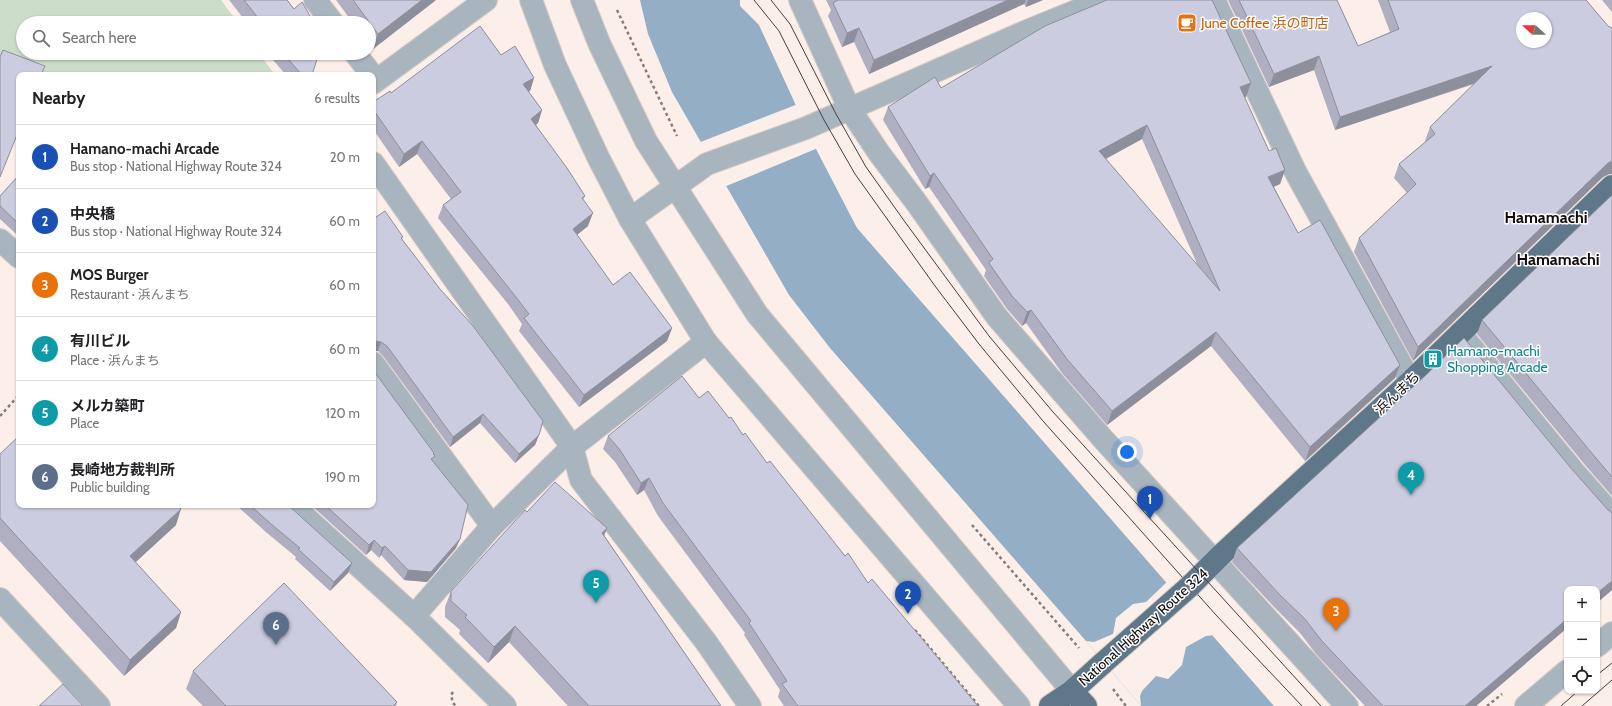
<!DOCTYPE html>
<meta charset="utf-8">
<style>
:root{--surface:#fff;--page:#f2f2f2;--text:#202124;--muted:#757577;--line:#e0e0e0;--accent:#111827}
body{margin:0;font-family:Cabin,"Noto Sans JP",sans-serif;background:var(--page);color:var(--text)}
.controls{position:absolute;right:12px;bottom:12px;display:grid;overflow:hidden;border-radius:8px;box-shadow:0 1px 3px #0004}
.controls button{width:36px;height:36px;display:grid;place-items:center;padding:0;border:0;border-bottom:1px solid var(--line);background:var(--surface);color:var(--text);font:20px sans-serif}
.compass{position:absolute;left:1516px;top:12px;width:36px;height:36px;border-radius:50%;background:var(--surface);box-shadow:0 1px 3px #0004;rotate:291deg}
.you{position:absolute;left:1127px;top:452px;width:14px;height:14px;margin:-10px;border:3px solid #fff;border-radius:50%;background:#1a73e8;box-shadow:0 0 0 6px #1a73e833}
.badge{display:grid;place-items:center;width:26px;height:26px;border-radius:50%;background:var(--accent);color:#fff;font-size:13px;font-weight:700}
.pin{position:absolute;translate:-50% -33px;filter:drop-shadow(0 1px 2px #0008)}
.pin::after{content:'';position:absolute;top:21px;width:14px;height:12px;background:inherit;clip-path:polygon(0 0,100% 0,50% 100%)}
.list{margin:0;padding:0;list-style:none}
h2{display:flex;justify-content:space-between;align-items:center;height:52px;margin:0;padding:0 16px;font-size:17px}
h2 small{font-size:13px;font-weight:400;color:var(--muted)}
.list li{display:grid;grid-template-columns:26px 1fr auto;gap:12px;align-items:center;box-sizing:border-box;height:64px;padding:0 16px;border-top:1px solid var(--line)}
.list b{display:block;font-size:15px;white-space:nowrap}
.list p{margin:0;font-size:13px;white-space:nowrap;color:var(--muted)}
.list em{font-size:13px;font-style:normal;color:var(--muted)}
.icon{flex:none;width:22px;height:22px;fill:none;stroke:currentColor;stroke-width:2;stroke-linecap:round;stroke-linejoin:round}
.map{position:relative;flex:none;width:1612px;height:706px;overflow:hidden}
.search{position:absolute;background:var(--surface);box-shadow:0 1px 3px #0004;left:16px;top:16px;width:360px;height:44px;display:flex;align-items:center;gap:10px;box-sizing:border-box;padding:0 14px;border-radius:22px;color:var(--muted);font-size:15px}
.panel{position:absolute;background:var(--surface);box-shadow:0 1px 3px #0004;left:16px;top:72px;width:360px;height:436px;border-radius:8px}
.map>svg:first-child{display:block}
.green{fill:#cbddc8}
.water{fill:#94aec5}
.pier{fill:#fcefe9}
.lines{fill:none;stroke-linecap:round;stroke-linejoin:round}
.minor-casing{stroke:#d7cbc5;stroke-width:24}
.tertiary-casing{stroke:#d7cbc5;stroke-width:24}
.trunk-casing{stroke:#d7cbc5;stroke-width:24}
.path{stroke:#857b77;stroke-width:2.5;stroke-dasharray:3 3;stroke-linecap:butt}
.minor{stroke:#a8b5be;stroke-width:22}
.tertiary{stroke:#a8b5be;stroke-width:22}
.trunk{stroke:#5e788a;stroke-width:22}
.tram{stroke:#463e3a;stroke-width:1}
.trunk-bridge-casing{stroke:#d7cbc5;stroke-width:24;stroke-linecap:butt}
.trunk-bridge{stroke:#5e788a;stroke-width:22}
.wall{fill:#afafc1;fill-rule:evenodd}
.shaded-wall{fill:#8e8f9d}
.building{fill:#cbcce0;stroke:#8e8f9d;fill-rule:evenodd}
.labels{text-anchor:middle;stroke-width:3;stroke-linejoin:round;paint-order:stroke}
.food-label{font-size:14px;fill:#c56008;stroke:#fff;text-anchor:start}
.culture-label{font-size:14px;fill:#0d838f;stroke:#fff;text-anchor:start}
.street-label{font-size:14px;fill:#130c09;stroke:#fff}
.quarter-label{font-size:16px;font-weight:bold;fill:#130c09;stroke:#fff}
</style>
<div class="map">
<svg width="1612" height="706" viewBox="0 0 1612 706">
<rect width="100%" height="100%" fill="#fcefe9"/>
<!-- green -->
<path class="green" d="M0 0H221L238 23H23V53H259L275 75H19L0 105Z"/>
<!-- water -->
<path class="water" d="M640 0H740V6L759 25 816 149 857 228 1274 706H1141L1086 641 830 348 789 295 672 92 648 34Z"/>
<!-- pier -->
<g class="pier">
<path d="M798 104 818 148 724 187 698 143Z"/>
<path d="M1168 581 1215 635 1206 636 1186 647 1182 665 1168 679 1156 676 1142 691 1140 696 1141 706 1086 641 1094 642 1113 634 1116 618 1133 604 1146 602Z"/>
</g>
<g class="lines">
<defs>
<g id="minor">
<path d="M315 0 333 23"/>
<path d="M800 0 849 108 879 153 916 202 997 317 1103 439 1347 706"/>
<path d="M1214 0 1295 171 1403 368 1412 380"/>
<path d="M355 53 372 75"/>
<path d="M373 83 486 0"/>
<path d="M373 163 572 447 581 480 706 642 750 706"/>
<path d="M630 219 707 164 806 128 1027 31 1103 0"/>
<path d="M0 240 19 257"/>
<path d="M1460 333 1575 473 1612 515"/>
<path d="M373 363 492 526"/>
<path d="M292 505 414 616 505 706"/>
<path d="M0 599 99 706"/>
<path d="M414 616 492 526 572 447 706 342"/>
</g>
<g id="tertiary">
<path d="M531 0 555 65 598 157 630 219 706 342 1019 706"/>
<path d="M582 0 599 43 646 141 757 314 1072 691"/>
<path d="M1597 646 1612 633"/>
<path d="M1526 706 1567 671"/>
</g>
<g id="trunk">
<path d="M1190 586 1221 555 1412 380 1612 186"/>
<path d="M1072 691 1086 706"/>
<path d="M1050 706 1072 691 1103 663"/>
</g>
</defs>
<!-- minor casing -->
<use href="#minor" class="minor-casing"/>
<!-- tertiary casing -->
<use href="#tertiary" class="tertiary-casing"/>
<!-- trunk casing -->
<use href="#trunk" class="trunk-casing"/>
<!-- path -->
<g class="path">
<path d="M617 10 677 136"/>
<path d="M0 416 19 395"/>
<path d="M972 525 1079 648"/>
<path d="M915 630 979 706"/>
<path d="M1113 689 1126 706"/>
<path d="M453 692 451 695 453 703 456 706"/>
<path d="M1487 706 1502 694"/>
</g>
<!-- minor -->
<use href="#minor" class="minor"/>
<!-- tertiary -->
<use href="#tertiary" class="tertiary"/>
<!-- trunk -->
<use href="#trunk" class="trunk"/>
<!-- tram -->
<g class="tram">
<path d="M754 0 779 31 824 120 855 174 935 286 979 344 1043 421 1216 615 1302 706"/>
<path d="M771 0 790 24 836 114 866 167 905 222 989 336 1053 412 1321 706"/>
<path d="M1597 675 1612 663"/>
<path d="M1561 706 1578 691"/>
<path d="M1582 706 1612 680"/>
</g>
<defs>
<path id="trunk-bridge" d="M1103 663 1190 586"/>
</defs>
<!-- trunk-bridge casing -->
<use href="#trunk-bridge" class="trunk-bridge-casing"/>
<!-- trunk-bridge -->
<use href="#trunk-bridge" class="trunk-bridge"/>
</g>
<!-- wall -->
<g class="wall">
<path d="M229 0H287L294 9 314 23H247Z"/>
<path d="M336 0H436L373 49 369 44V23H353Z"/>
<path d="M826 0H1043L1026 7 1024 4 869 74 854 42 842 47 828 16 831 10Z"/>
<path d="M1228 0H1337L1358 46 1390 32 1378 0H1586L1608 26 1612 28V174H1609L1603 177 1413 361 1354 252 1359 238 1407 193 1394 178 1399 164 1425 142V141L1430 127 1474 84 1335 130 1314 70 1269 87Z"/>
<path d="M1602 0H1612V12Z"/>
<path d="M267 53H319L312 75H286Z"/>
<path d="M501 55 534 78 530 91H528L542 110 538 123 536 125 585 196 583 200 588 226 577 235 613 285 672 328 667 341 579 407 519 331 522 324 508 304 438 218 443 205 451 199 417 154 399 167 373 129V102L391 93Z"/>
<path d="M1251 83 1246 97H1244L1269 151 1285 170 1280 184 1274 187 1298 233 1395 378 1305 461 1211 346 1107 425 1062 373 1026 323 1022 326 1007 309 984 276 986 270 929 187 925 189 883 120 888 107 941 88ZM1142 139 1198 266 1106 159Z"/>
<path d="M19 175V230L16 234 0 219V196Z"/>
<path d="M1612 195V496L1585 465 1477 334 1482 320Z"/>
<path d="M373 219 402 239 539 435 535 445 515 463 480 423 450 447 383 356 378 351H373Z"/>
<path d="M699 398 729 418 868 583 978 706H784L778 697 780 690 744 635 745 633 658 516 644 490 637 495 615 462 603 449 608 436Z"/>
<path d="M434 453 433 454 435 456 433 461 460 539 456 548 427 582 404 580 381 555 379 558 371 550 366 555 311 505H373Z"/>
<path d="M0 454 19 505 176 525 135 562 181 612 176 628 124 676 0 541Z"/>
<path d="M1570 467 1608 510 1567 589V628L1476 706H1365L1316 654 1300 633 1275 608 1232 562 1237 548Z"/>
<path d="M236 505H288L352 563 348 573 330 591 295 559 296 557 267 533Z"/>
<path d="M527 512 607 528 604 535 721 706H568L509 642 488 663 459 634 460 630 445 617V607L451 591Z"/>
<path d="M193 671 397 702 396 706H203L186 689Z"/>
</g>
<!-- shaded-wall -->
<g class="shaded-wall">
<path d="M422 0H436L373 49 378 34Z"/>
<path d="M1008 0H1026L1024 4 869 74 874 60Z"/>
<path d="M1028 0H1043L1026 7Z"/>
<path d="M859 28 854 42 842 47 847 33Z"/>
<path d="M1319 56 1314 70 1269 87 1274 74Z"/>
<path d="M1492 66 1487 79 1335 130 1340 117Z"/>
<path d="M534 78 530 91 518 97 523 84Z"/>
<path d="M1251 83 1246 97 1235 101 1240 87Z"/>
<path d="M542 110 538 123 527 131 531 119Z"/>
<path d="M1147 125 1142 139 1094 165 1099 151Z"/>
<path d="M422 141 417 154 399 167 404 154Z"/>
<path d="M1612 161V174H1609L1603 177 1413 361 1418 347 1608 163Z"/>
<path d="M1285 170 1280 184 1263 191 1268 177Z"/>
<path d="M934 173 929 187 925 189 930 176Z"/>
<path d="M593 213 588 226 568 242 573 229Z"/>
<path d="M19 226V230L16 234Z"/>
<path d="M1031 310 1026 323 1022 326 1027 312Z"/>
<path d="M672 328 667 341 579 407 584 395Z"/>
<path d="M1216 332 1211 346 1107 425 1112 411Z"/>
<path d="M375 341 381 342 378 351H373V342Z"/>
<path d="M1400 365 1395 378 1305 461 1310 447Z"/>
<path d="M483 414 480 423 450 447 453 437Z"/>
<path d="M539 435 535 445 515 463 519 454Z"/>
<path d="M649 478 644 490 637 495 641 483Z"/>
<path d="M181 509 176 525 124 573 130 556Z"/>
<path d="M607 528 601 544 602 533Z"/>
<path d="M460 539 456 548 427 582 404 580 408 570Z"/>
<path d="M374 540 371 550 366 555 369 545Z"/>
<path d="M385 546 381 555 379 558 382 548Z"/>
<path d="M352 563 348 573 330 591 334 582Z"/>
<path d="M1612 581V590L1597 603V593Z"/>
<path d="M181 612 176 628 124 676 130 660Z"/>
<path d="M1567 619V628L1476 706H1465Z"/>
<path d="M515 626 509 642 488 663 494 647Z"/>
</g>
<!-- building -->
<g class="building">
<path d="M244 0H287L294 9 302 2 314 23H262Z"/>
<path d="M353 0H422L378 34Z"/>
<path d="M838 0H1008L874 60 859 28 847 33 833 3Z"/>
<path d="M1107 0H1212L1251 83 1240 87 1269 151 1276 148 1285 170 1268 177 1298 233 1320 220 1400 365 1310 447 1216 332 1112 411 1067 359 1031 310 1027 312 1012 296 989 263 993 259 934 173 930 176 888 107 935 77 941 88 1045 26ZM1147 125 1220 291 1099 151Z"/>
<path d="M1239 0H1337L1358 46 1399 29 1388 0H1586L1608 26 1612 28V161L1608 163 1418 347 1359 238 1416 184 1399 164 1435 134 1430 127 1492 66 1340 117 1319 56 1274 74ZM1522 18H1546V42H1522Z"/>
<path d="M480 26 501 55 515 46 534 78 523 84 542 110 531 119 567 168 585 196 582 198 593 213 573 229 613 285 630 272 672 328 584 395 524 318 529 314 512 292 443 205 461 192 422 141 404 154 373 109V102L390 91 391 93Z"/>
<path d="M3 50 45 66 41 75H19V130L0 177V57Z"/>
<path d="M283 53H319L312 75H302Z"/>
<path d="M19 175V224L0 206V196Z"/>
<path d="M1612 195V477L1590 451 1482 320Z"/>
<path d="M385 211 403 237 401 238 440 289 473 326 543 421 539 435 519 454 483 414 453 437 387 346 381 342 375 341 373 342V219Z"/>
<path d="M1464 338 1570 467 1608 510 1612 513V581L1597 593V589H1567V619L1465 706H1383L1321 640 1305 619 1280 595 1237 548 1426 375Z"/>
<path d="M373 370 434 453 433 454 435 456 431 459 468 505 460 539 431 572 408 570 385 546 382 548 374 540 369 545 325 505H373Z"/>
<path d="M682 376 699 398 708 391 729 418 731 417 743 435 745 433 767 463 770 461 845 556 848 553 868 583 872 579 978 706H798L782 684 787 681 749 623 751 621 663 503 649 478 641 483 620 450 608 436Z"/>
<path d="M19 436V505H178L181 509 130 556 181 612 130 660 0 518V454Z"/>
<path d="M555 482 607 528 602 533 721 706H589L515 626 494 647 465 617 467 615 451 601V591L525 510 527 512Z"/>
<path d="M250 505H288L352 563 334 582 298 549 300 548 271 524Z"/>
<path d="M284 583 397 702 393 706H226L193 671Z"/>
<path d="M63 684 83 706H39Z"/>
</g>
<!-- icons -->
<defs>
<symbol id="cafe-square" viewBox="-11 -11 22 22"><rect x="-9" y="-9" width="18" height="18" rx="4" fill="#e8710a" stroke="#fff"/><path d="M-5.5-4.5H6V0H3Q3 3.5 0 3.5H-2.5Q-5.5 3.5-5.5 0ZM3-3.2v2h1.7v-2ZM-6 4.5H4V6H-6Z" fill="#fff"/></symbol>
<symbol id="building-square" viewBox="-11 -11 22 22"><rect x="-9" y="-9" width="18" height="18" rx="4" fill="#0f9aa8" stroke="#fff"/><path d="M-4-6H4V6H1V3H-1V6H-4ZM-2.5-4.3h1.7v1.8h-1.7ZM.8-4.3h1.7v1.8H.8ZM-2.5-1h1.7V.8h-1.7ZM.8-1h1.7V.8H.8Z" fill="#fff"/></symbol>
</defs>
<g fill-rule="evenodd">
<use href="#cafe-square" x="1176" y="12" width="22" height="22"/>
<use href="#building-square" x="1422" y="348" width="22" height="22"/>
</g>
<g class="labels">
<!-- food labels -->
<g class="food-label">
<text x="1201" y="28">June Coffee 浜の町店</text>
</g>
<!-- culture labels -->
<g class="culture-label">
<text x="1447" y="356">Hamano-machi<tspan x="1447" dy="16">Shopping Arcade</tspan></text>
</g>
<!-- street labels -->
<g class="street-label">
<text transform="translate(1397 393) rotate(-43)" y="5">浜んまち</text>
<text transform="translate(1143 627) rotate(-42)" y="5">National Highway Route 324</text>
</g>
<!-- quarter labels -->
<g class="quarter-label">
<text x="1546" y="223">Hamamachi</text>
<text x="1558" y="265">Hamamachi</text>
</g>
</g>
</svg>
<div class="controls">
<button>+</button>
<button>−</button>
<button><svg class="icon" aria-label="locate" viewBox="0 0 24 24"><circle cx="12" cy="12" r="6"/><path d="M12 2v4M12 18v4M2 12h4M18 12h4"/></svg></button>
</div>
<svg class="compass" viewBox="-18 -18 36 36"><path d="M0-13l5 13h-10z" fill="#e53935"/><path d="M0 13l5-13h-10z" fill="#757577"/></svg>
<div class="you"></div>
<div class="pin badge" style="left:1150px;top:519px;background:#1a4fb4">1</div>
<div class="pin badge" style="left:908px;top:614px;background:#1a4fb4">2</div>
<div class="pin badge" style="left:1336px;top:631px;background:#e8710a">3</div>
<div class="pin badge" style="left:1411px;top:495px;background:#0f9aa8">4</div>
<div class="pin badge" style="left:596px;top:603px;background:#0f9aa8">5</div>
<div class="pin badge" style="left:276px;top:645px;background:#5c6f8a">6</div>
<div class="search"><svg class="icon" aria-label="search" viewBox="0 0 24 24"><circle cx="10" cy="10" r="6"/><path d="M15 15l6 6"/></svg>Search here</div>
<section class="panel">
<h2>Nearby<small>6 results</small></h2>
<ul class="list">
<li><span class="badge" style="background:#1a4fb4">1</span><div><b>Hamano-machi Arcade</b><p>Bus stop · National Highway Route 324</p></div><em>20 m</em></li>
<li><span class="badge" style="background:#1a4fb4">2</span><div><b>中央橋</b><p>Bus stop · National Highway Route 324</p></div><em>60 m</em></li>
<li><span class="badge" style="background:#e8710a">3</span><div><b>MOS Burger</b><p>Restaurant · 浜んまち</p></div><em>60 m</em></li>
<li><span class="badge" style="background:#0f9aa8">4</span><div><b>有川ビル</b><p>Place · 浜んまち</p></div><em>60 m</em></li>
<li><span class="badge" style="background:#0f9aa8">5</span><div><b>メルカ築町</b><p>Place</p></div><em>120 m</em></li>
<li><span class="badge" style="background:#5c6f8a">6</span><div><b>長崎地方裁判所</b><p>Public building</p></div><em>190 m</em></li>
</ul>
</section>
</div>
